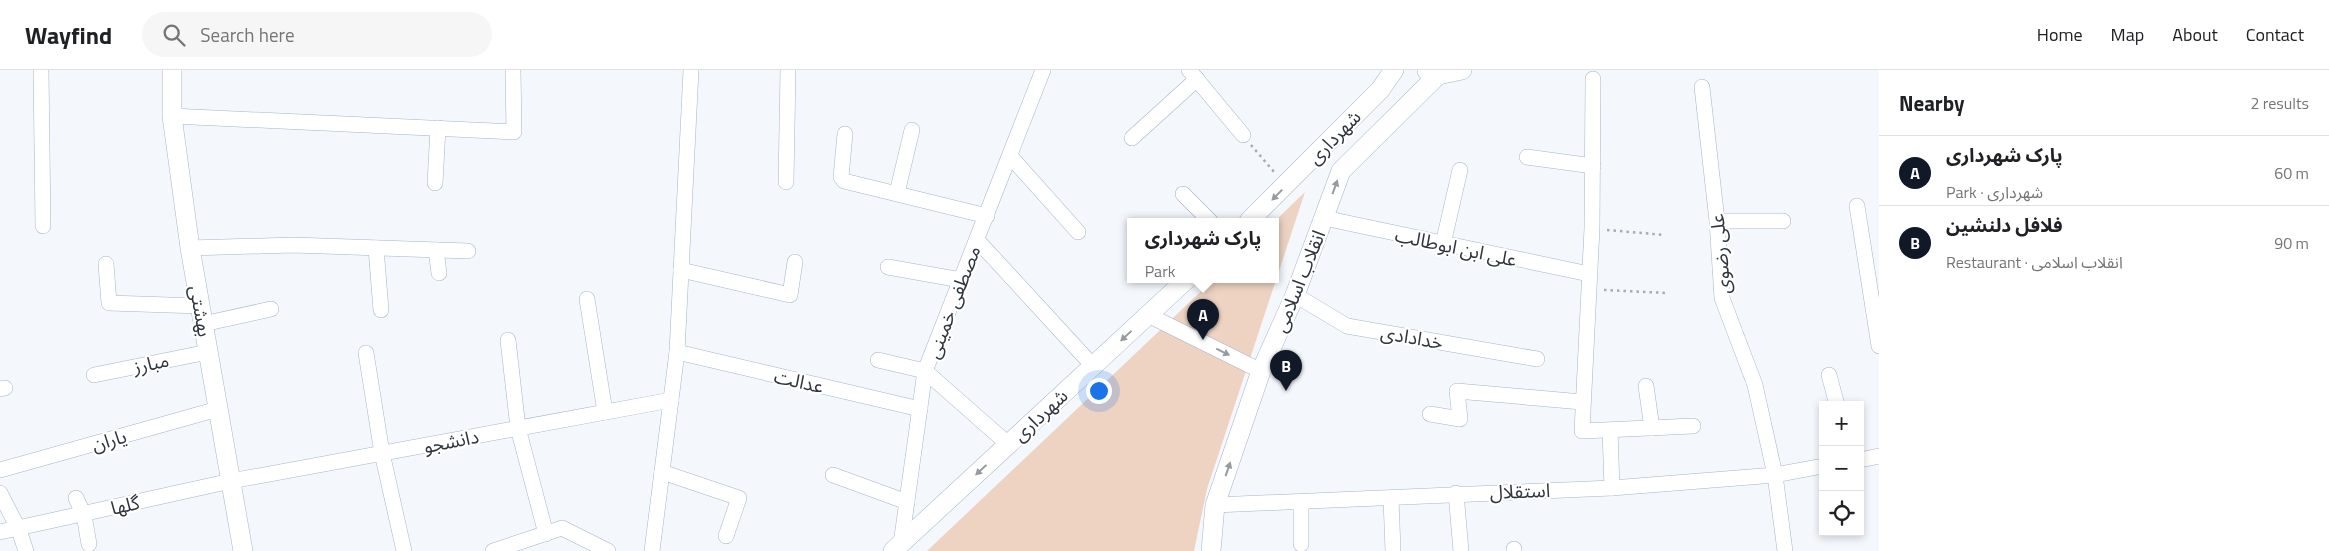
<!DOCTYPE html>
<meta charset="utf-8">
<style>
:root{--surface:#fff;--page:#f6f6f6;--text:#202124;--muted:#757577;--line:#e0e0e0;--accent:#111827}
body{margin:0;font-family:"Titillium Web","Noto Sans Arabic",sans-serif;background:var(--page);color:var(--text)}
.controls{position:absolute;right:15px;bottom:15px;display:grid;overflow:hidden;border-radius:0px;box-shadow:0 2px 8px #0003}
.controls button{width:45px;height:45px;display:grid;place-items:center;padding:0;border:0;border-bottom:1px solid var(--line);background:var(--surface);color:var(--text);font:25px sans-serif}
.you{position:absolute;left:1098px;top:320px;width:18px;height:18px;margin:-12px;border:4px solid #fff;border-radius:50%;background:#1a73e8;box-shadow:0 0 0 8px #1a73e833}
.badge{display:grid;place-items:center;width:32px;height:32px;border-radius:50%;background:var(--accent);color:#fff;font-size:16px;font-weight:700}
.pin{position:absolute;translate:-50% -41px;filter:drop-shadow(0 1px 2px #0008)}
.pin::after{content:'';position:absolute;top:26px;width:18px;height:15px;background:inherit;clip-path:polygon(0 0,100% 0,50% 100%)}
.popup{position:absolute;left:1127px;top:148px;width:152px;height:65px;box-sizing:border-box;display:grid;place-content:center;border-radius:0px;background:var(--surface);filter:drop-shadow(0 1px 4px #0005);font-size:16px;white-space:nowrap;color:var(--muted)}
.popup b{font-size:19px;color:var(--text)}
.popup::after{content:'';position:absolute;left:50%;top:100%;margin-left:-10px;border:10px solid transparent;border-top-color:var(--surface)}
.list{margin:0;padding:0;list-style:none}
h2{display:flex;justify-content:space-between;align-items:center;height:65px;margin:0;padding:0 20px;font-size:21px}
h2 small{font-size:16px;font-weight:400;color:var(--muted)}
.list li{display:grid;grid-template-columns:32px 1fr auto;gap:15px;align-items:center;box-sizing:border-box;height:70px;padding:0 20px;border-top:1px solid var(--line)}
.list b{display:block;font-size:19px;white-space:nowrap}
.list p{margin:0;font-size:16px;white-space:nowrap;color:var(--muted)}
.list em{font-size:16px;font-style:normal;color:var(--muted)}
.icon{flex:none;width:28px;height:28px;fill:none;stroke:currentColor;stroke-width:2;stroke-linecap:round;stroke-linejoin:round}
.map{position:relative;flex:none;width:1879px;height:481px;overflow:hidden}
header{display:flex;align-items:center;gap:30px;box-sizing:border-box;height:70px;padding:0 25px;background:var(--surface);border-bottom:1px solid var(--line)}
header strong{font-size:24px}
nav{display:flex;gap:28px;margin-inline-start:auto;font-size:18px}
.search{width:350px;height:45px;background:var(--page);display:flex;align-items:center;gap:12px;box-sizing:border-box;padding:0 18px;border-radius:28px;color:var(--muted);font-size:19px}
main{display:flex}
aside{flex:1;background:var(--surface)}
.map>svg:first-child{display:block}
.green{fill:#eed3c3}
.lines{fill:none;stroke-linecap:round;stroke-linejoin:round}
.minor-casing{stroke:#a5b4cc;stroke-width:16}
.major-casing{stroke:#a5b4cc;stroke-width:20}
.path{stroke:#a7abb2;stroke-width:2.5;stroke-dasharray:2.5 4;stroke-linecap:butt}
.minor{stroke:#fff;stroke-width:15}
.major{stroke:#fff;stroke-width:19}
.oneway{fill:#979a9f}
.labels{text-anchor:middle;stroke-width:4.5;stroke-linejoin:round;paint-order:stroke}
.street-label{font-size:19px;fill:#2f353f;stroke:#fff}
</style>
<header>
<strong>Wayfind</strong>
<div class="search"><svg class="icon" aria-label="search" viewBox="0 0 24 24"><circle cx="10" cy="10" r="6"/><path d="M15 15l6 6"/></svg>Search here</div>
<nav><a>Home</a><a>Map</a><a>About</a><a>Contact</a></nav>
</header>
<main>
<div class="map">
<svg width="1879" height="481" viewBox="0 0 1879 481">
<rect width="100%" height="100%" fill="#f4f7fc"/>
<!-- green -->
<path class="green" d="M1305 122 1207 419 1194 481H927L1214 209H1276L1275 151Z"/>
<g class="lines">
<defs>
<g id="minor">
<path d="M41 0 43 156"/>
<path d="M1189 0 1243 65"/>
<path d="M1593 9 1592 158 1582 361 1693 356"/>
<path d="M1702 17 1717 151 1722 228 1755 315 1775 405 1785 481"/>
<path d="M172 46 514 62 513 0"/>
<path d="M845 64 841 107 844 111 987 146"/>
<path d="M1132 68 1197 9"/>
<path d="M1010 86 1078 162"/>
<path d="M1527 87 1593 96"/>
<path d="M786 112 788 0"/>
<path d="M435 113 438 58"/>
<path d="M897 123 912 60"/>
<path d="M1183 124 1210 151"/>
<path d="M1857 136 1879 276"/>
<path d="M1324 148 1589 204"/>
<path d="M1717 151H1783"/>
<path d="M977 170 1093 296"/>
<path d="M1443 174 1460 100"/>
<path d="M190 178 293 175 468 181"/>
<path d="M376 178 381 240"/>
<path d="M436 180 439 203"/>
<path d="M106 194 109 233 200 236"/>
<path d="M888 197 961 210"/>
<path d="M681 200 790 225 795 192"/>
<path d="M1295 225 1347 256 1537 289"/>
<path d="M587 229 605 342"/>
<path d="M1148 245 1261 301"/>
<path d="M203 254 271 239"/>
<path d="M508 270 518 358 546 464"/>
<path d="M677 282 920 339"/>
<path d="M366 283 382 383 404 481"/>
<path d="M878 290 925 301 1008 374"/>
<path d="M94 305 208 282"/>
<path d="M1829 305 1837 335"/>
<path d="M1646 316 1652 358"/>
<path d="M0 319 5 318"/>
<path d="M1430 344 1460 349 1457 321 1582 332"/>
<path d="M1610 360 1612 418"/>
<path d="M1860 390 1879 386"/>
<path d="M0 400 218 339"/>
<path d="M662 402 739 428 726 466"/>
<path d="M833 405 907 432"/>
<path d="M0 423 19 460 26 481"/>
<path d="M1456 423 1461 481"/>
<path d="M76 428 84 445 89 474"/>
<path d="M1391 428 1393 481"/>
<path d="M1301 433V474"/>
<path d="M1215 435 1612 418 1775 405 1823 396"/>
<path d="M0 462 231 411 671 330"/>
<path d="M901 474 925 301 1043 0"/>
<path d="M1514 479V481"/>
<path d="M493 481 562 458 608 481"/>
<path d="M652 481 677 282 691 0"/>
</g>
<g id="major">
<path d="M172 0V46L190 178 243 481"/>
<path d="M1427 1 1438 5 1462 0"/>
<path d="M1249 151 1380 20 1394 0"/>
<path d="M893 481 1187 209"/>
<path d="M1211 481 1215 435 1261 301 1295 225 1341 101 1438 5"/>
</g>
</defs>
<!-- minor casing -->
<use href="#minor" class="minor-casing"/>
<!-- major casing -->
<use href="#major" class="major-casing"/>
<!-- path -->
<g class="path">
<path d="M1251 75 1275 103"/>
<path d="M1607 160 1665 165"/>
<path d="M1604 220 1667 223"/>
</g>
<!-- minor -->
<use href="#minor" class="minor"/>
<!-- major -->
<use href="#major" class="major"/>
</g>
<!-- one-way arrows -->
<defs><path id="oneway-solid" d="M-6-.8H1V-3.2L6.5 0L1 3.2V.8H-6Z" transform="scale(1.25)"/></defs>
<g class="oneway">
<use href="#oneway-solid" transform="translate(1335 117) rotate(-70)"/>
<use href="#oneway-solid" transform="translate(1277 125) rotate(134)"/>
<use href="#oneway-solid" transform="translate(1126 266) rotate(137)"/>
<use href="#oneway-solid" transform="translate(1223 282) rotate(26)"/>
<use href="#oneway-solid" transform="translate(1228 399) rotate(-71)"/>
<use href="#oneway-solid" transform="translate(981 400) rotate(137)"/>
</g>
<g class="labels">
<!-- street labels -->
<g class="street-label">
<text transform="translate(1334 67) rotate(-46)" y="7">شهرداری</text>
<text transform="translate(1456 177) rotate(12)" y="7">علی ابن ابوطالب</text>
<text transform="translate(1720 184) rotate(-95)" y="7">علی رضوی</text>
<text transform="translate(1299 211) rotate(-68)" y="7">انقلاب اسلامی</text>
<text transform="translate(953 232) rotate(-69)" y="7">مصطفی خمینی</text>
<text transform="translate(201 241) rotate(80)" y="7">بهشتی</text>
<text transform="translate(1412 267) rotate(10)" y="7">خدادادی</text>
<text transform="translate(151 293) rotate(-12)" y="7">مبارز</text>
<text transform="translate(799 311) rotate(13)" y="7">عدالت</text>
<text transform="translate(1040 345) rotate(-43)" y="7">شهرداری</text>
<text transform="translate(109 370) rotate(-16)" y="7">یاران</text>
<text transform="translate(451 371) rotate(-11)" y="7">دانشجو</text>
<text transform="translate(1520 421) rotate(-2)" y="7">استقلال</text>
<text transform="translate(125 435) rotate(-13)" y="7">گلها</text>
</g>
</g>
</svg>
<div class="controls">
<button>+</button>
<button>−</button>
<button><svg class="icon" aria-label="locate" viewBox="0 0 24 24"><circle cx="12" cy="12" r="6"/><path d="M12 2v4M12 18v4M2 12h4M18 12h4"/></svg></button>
</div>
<div class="you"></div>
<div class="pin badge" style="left:1203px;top:270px">A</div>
<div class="popup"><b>پارک شهرداری</b>Park</div>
<div class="pin badge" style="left:1286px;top:321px">B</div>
</div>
<aside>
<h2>Nearby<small>2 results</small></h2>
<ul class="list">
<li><span class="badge">A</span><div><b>پارک شهرداری</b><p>Park · شهرداری</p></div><em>60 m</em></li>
<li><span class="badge">B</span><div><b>فلافل دلنشین</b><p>Restaurant · انقلاب اسلامی</p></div><em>90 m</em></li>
</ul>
</aside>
</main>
